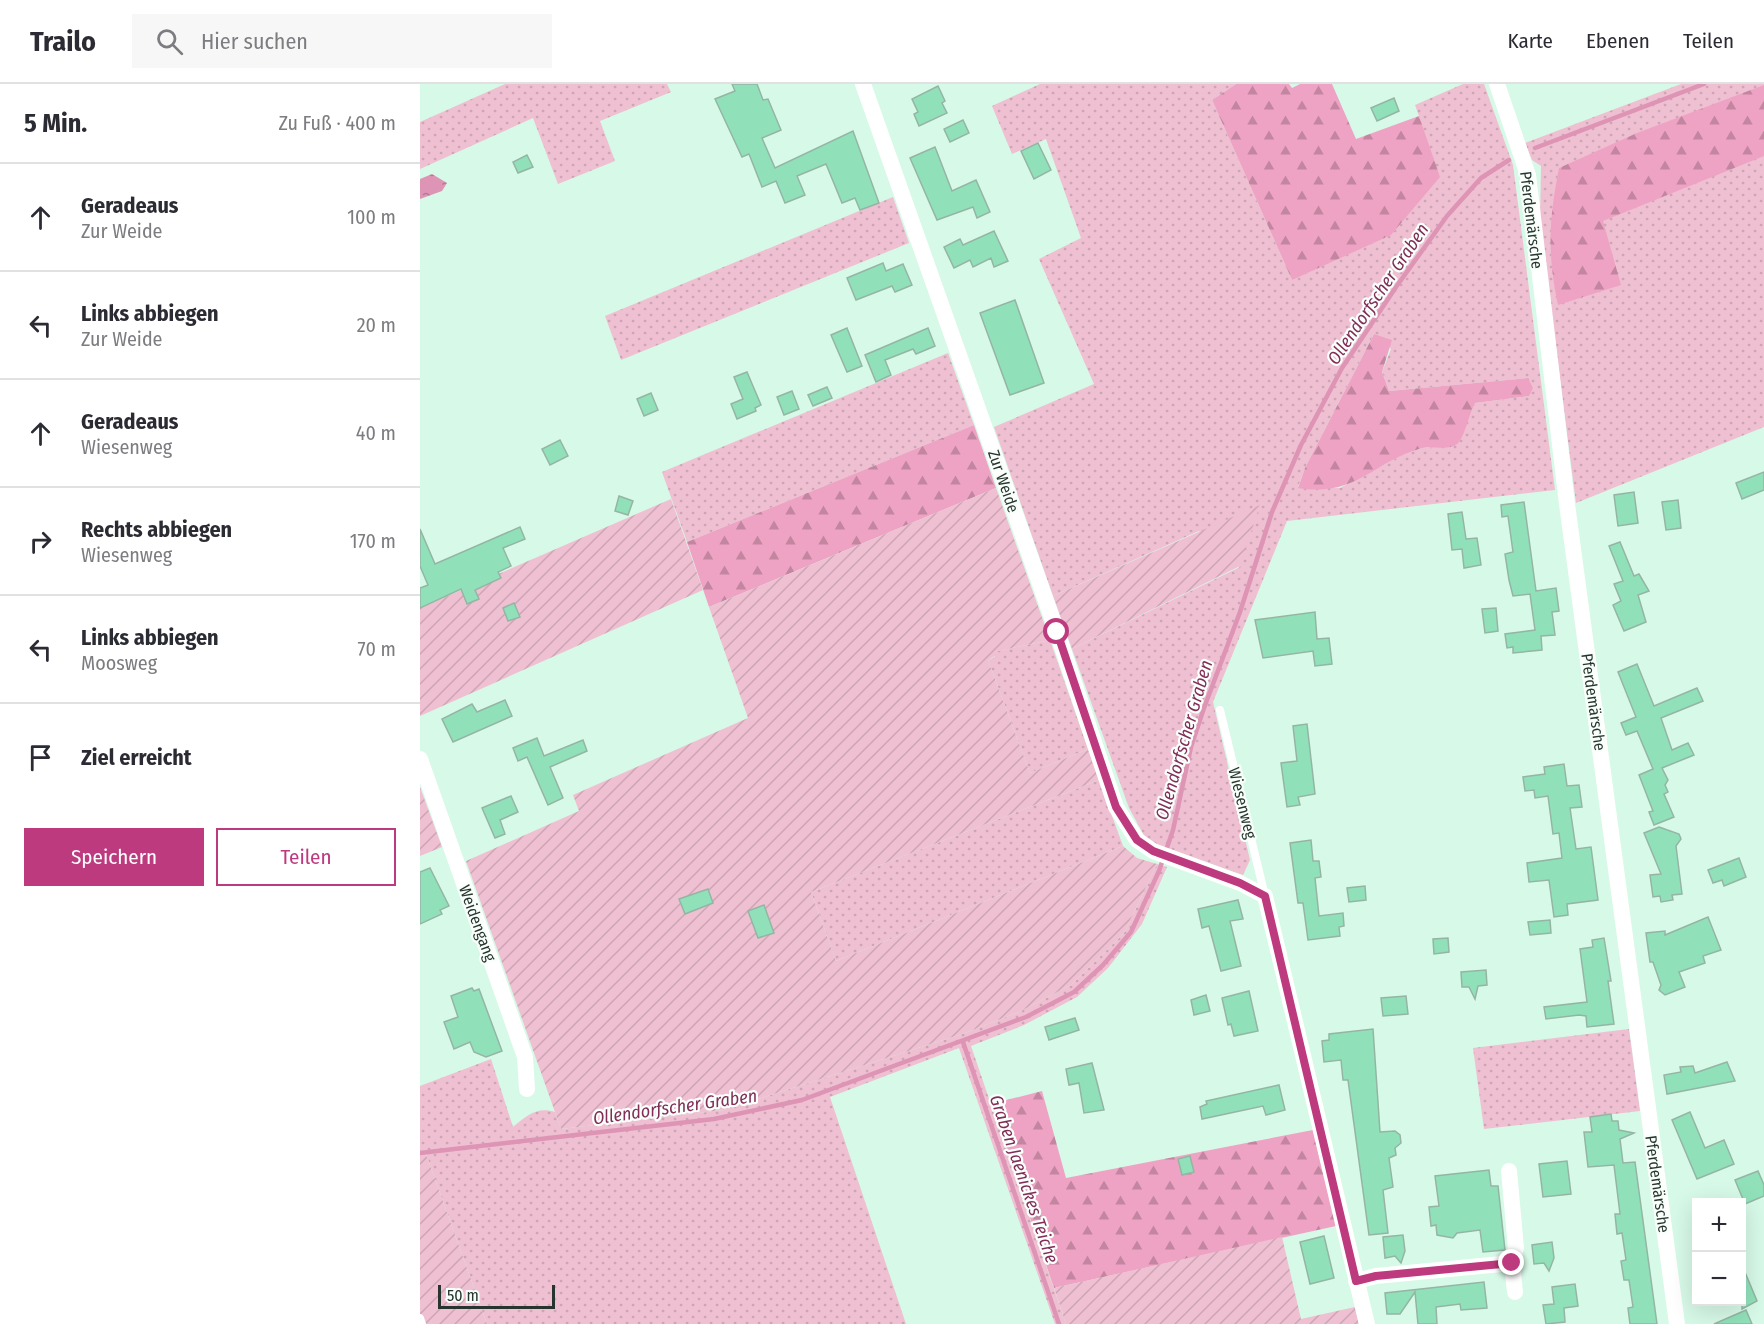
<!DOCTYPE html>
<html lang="de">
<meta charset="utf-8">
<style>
:root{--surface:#fff;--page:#f7f7f7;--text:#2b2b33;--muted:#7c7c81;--line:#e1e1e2;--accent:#be3a7f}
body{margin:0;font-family:"Fira Sans Condensed",sans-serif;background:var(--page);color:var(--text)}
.controls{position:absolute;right:18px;bottom:18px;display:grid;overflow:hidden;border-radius:0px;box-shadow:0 6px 24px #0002}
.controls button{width:54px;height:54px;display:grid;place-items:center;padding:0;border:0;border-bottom:2px solid var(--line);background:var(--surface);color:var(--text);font:30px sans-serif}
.scale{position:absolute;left:18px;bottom:15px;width:117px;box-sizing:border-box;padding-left:6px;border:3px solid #28352e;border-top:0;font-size:16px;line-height:21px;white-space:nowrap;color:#28352e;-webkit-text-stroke:4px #f8fffb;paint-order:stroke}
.stop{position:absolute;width:18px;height:18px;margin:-14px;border:4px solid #be3a7f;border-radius:50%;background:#fff}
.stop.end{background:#be3a7f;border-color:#fff;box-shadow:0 2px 6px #0008}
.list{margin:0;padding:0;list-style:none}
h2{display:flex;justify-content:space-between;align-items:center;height:78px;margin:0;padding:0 24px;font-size:26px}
h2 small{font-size:20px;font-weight:400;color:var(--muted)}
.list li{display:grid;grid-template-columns:39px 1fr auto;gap:18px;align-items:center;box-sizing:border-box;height:108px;padding:0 24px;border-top:2px solid var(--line)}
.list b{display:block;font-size:22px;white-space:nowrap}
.list p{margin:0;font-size:20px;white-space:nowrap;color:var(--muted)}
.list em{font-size:20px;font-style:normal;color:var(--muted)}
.actions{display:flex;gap:12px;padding:18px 24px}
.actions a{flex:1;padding:14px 0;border:2px solid var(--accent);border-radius:0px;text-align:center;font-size:21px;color:var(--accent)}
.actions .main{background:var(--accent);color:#fff}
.icon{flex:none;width:33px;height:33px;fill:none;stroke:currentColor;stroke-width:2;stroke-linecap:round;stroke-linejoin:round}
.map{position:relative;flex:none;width:1344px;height:1240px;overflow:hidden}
header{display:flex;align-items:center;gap:36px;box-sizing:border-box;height:84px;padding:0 30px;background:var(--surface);border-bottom:2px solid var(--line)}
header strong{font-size:28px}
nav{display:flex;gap:33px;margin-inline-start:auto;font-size:21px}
.search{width:420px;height:54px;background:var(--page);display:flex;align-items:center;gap:15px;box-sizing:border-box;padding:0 21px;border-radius:0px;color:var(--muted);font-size:22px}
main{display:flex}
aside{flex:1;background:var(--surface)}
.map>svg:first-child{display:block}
.grass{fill:url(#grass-dots);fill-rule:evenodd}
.forest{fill:url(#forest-firs)}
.garden{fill:url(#garden-furrows)}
.water{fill:url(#water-ripples)}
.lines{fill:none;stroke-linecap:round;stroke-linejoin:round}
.stream{stroke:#de94b4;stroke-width:4.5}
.building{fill:#90e1ba;stroke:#95b5a4;stroke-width:1.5}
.lane{stroke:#fff;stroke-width:8}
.street{stroke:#fff;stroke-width:16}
.route{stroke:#be3a7f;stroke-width:8}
.labels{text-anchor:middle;stroke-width:4.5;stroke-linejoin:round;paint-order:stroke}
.street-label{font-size:16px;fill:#28352e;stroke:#f8fffb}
.water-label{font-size:18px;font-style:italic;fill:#832c58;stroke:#f8fffb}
</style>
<header>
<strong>Trailo</strong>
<div class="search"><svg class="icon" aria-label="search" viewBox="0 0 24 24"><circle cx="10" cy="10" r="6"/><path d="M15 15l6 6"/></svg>Hier suchen</div>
<nav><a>Karte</a><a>Ebenen</a><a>Teilen</a></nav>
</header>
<main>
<aside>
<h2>5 Min.<small>Zu Fuß · 400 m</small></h2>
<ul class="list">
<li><svg class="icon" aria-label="ahead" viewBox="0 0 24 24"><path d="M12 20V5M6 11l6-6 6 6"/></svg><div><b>Geradeaus</b><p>Zur Weide</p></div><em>100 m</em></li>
<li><svg class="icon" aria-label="left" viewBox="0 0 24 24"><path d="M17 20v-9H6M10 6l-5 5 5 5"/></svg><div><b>Links abbiegen</b><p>Zur Weide</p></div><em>20 m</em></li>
<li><svg class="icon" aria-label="ahead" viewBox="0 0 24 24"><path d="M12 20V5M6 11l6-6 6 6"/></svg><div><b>Geradeaus</b><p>Wiesenweg</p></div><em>40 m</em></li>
<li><svg class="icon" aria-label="right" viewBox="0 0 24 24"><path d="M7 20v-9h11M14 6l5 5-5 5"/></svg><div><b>Rechts abbiegen</b><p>Wiesenweg</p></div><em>170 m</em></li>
<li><svg class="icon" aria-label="left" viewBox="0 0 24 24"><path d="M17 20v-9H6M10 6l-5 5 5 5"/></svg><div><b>Links abbiegen</b><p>Moosweg</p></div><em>70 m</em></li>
<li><svg class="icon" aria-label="arrive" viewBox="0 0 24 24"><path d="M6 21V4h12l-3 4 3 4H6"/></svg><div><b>Ziel erreicht</b></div></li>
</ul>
<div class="actions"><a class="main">Speichern</a><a>Teilen</a></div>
</aside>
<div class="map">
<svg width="1344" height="1240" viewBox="0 0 1344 1240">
<defs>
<pattern id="grass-dots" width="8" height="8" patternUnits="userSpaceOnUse" patternTransform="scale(1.5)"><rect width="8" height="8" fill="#efbfd2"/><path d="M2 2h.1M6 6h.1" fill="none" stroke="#cda5b5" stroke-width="1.8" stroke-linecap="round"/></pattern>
<pattern id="forest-firs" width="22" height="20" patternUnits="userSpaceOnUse" patternTransform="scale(1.5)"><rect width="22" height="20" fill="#efa3c4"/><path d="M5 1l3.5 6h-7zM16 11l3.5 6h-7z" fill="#c286a0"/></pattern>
<pattern id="garden-furrows" width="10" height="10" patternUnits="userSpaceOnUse" patternTransform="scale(1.5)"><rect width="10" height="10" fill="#efbfd2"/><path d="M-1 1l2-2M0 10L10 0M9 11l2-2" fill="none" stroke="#cda5b5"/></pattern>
<pattern id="water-ripples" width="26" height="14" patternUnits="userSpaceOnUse" patternTransform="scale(1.5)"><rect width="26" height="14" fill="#de94b4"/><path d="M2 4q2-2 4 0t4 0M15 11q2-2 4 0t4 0" fill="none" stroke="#b47a93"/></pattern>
</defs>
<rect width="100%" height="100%" fill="#d7f9e7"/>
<!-- grass -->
<g class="grass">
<path d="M85 0H247L251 8 180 37 195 77 138 100 113 34 0 85V38Z"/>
<path d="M620 0H816L792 16 872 196 999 32 995 21 1043 0H1064L1093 81 1135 406 867 437 793 618 830 776 823 791 738 761 725 753 709 724 652 565 820 483 779 447 633 512 574 343 674 300 619 175 661 154 626 55 592 70 572 22ZM954 250 971 265 962 288 969 307 1108 294 1109 312 1055 319 1032 362 1002 364 982 371 920 404 878 403 885 384Z"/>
<path d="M1261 0H1344V343L1156 419 1120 139 1121 82 1112 76 1105 59Z"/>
<path d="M473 113 489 159 201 276 185 232Z"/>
<path d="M528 269 554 341 267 458 242 388Z"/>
<path d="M630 556 668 665 610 689 568 576 575 573 573 568Z"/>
<path d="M679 696 703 762 416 877 391 808Z"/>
<path d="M737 780 747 783 722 840 688 884 657 913 604 941 551 962 646 1240H635L539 964 410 1013 486 1240H67L6 1070 0 1071V1002L71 975 93 1043C106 1032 117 1022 135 1028L141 1045 304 1026 545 949 599 928 651 901 704 849Z"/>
<path d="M1209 945 1220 1027 1064 1045 1053 964Z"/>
</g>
<!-- forest -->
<g class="forest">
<path d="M816 0H869L872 4 880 0H912L936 55 999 32 1020 93 971 151 872 196 792 16Z"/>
<path d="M1344 1V72L1183 137 1201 201 1138 221C1127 169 1129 135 1139 84L1217 49Z"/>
<path d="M954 250 972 256 962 288 969 307 1108 294 1113 304 1109 312 1055 319C1049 330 1046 348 1039 358 1032 368 1009 361 999 365 950 380 936 413 878 404L885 384Z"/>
<path d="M554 341 576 404 289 523 267 458Z"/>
<path d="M622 1007 646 1094 893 1046 916 1142 634 1204 571 1020Z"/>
</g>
<!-- garden -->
<g class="garden">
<path d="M576 404 630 556 574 568 575 572 568 576 610 689 668 665 679 696 391 808 416 877 703 762 717 774 737 780 704 849 651 901 599 928 545 949 304 1026 141 1045 46 777 159 727 153 711 328 634 289 523Z"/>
<path d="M251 415 283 506 0 632V524Z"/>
<path d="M840 421 820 482 652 565 633 512Z"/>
<path d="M0 703 22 763 0 772Z"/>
<path d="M6 1070 67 1240H0V1071Z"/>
<path d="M862 1153 881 1235 935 1223 939 1240H646L634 1204Z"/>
</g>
<!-- water -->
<path class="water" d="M12 90 27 99 22 107 0 115V95Z"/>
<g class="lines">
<!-- stream -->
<g class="stream">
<path d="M1115 64 1284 0"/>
<path d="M543 958 639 1240"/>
<path d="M0 1069 294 1035 382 1016 606 933 654 908 683 881 711 848 739 787 753 746 771 663 784 624 820 528 852 428 881 361 922 284 976 203 1027 132 1061 94 1089 76"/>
</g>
</g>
<!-- building -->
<g class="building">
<path d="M312 0H337L343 16 348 15 361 46 342 54 355 84 433 47 459 119 440 126 435 114 422 119 406 80 377 92 385 111 365 119 356 97 342 103 329 70 322 73 295 15 315 7Z"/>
<path d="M518 2 525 17 522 19 527 29 499 42 494 30 498 28 492 15Z"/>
<path d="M974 14 979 27 957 37 951 24Z"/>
<path d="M543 36 549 49 530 58 524 45Z"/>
<path d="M618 59 631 86 614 95 601 67Z"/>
<path d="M515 63 532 107 556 96 570 128 557 134 553 123 517 136 490 74Z"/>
<path d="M107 71 113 83 98 89 93 78Z"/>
<path d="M574 147 588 177 574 183 571 174 553 183 550 176 534 184 524 163 540 155 543 161Z"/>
<path d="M463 179 466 187 483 180 492 201 475 208 472 202 436 216 427 194Z"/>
<path d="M595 216 624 299 590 311 560 229Z"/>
<path d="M427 244 442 282 427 288 411 251Z"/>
<path d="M508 244 515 262 496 270 493 265 465 276 471 291 456 298 445 271Z"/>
<path d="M327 288 341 321 335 324 336 327 317 335 311 320 323 315 314 293Z"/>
<path d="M407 303 412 314 393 322 388 311Z"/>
<path d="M372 307 379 325 364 331 357 313Z"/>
<path d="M231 309 238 326 224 332 217 315Z"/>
<path d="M140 356 148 372 130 381 122 365Z"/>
<path d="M1344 388V406L1322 415 1316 399Z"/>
<path d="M1214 408 1218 439 1198 442 1194 411Z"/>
<path d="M199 412 213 417 208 431 195 427Z"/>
<path d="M1258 416 1261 444 1246 446 1242 418Z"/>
<path d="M1104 418 1116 507 1136 504 1139 527 1132 528 1135 551 1121 552 1122 566 1093 569V563L1087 564 1085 550 1115 546 1110 510 1093 512 1089 496 1085 470 1093 468 1088 432 1082 433 1081 421Z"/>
<path d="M1042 428 1046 455 1057 454 1061 481 1044 484 1042 465 1032 466 1028 430Z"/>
<path d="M100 443 105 455 83 464 91 482 78 488 81 494 55 506 59 515 47 520 41 505 0 524V504L8 501 0 482V445L15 480Z"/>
<path d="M1200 458 1214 492 1219 490 1229 507 1218 511 1226 538 1204 547 1193 521 1201 517 1194 500 1203 497 1189 462Z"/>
<path d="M94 519 100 533 88 537 83 524Z"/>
<path d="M1076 524 1078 547 1065 549 1062 525Z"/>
<path d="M895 528 897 555 909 554 912 580 895 582 893 567 843 574 835 536Z"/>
<path d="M1217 580 1234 622 1277 604 1283 617 1241 634 1252 666 1268 659 1274 671 1242 684 1248 696 1245 701 1248 708 1244 710 1254 733 1234 741 1229 728 1233 727 1219 691 1233 685 1217 647 1206 651 1201 639 1216 633 1198 588Z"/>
<path d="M85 616 92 632 33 658 22 635 52 620 57 628Z"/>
<path d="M887 640 895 710 878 713 880 721 867 723 861 679 877 677 873 642Z"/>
<path d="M117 654 124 672 163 656 167 667 130 683 143 714 128 721 107 673 98 677 93 664Z"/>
<path d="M1144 680 1147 702 1159 701 1162 723 1150 724 1156 765 1171 763 1178 816 1147 820 1148 831 1134 833 1129 796 1109 798 1107 779 1142 774 1139 749 1133 750 1128 712 1115 714 1114 706 1105 707 1103 693 1125 690 1124 683Z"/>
<path d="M91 712 98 728 80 736 85 750 75 754 62 724Z"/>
<path d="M1239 743 1259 750 1261 755 1256 762 1262 810 1252 811 1253 816 1241 818 1240 812 1233 813 1230 791 1241 790 1224 749Z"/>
<path d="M891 756 893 777H899L901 793 895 794 899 832 923 829 924 842 919 843 920 852 888 856 883 819H878L870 759Z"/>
<path d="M1319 774 1326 793 1304 802 1302 796 1293 799 1288 786Z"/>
<path d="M10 784 29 822 20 826 22 830 0 840V788Z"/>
<path d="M945 802 946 816 929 818 927 804Z"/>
<path d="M288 805 293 819 265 830 259 815Z"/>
<path d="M818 816 823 835 810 837 821 882 801 887 789 842 782 844 778 825Z"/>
<path d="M344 821 354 849 338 854 328 827Z"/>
<path d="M1288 833 1301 866 1283 872 1285 879 1259 888 1265 903 1245 911 1239 906 1241 901 1233 878H1230L1226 849 1245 847V851Z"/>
<path d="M1130 836 1131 849 1110 851 1108 838Z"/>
<path d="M1028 854 1029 868 1014 870 1013 855Z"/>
<path d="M1184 854 1191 897H1188L1194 940 1167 943 1166 932 1159 931 1126 935 1124 923 1167 918 1160 865 1173 863 1172 856Z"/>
<path d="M1066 886 1067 901 1058 902 1055 915 1049 903H1042L1041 888Z"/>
<path d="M52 904 54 907 59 905 82 967 66 973 54 968 50 958 34 965 24 938 38 933 31 912Z"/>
<path d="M829 907 838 947 814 952 811 940 808 941 802 914Z"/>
<path d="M786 911 790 927 774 931 771 916Z"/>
<path d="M986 912 988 930 963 932 961 914Z"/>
<path d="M655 934 659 946 629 956 625 943Z"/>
<path d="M953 945 960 1048 975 1047 980 1051 981 1059 975 1064 976 1071 969 1074 973 1103 963 1106 968 1149 949 1151 928 996H923L921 976 904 978 902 957 909 956V950Z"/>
<path d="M1307 978 1315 997 1247 1010 1244 991 1261 988 1260 983 1273 982 1275 989Z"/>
<path d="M672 979 684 1026 664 1029 659 999 649 1001 646 985Z"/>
<path d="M859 1001 865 1026 846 1031 843 1022 782 1035 780 1023 787 1020 786 1017Z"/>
<path d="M1270 1028 1285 1064 1304 1056 1314 1080 1277 1095 1252 1036Z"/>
<path d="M1191 1030 1192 1037H1198L1199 1046 1214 1049 1200 1055 1203 1079 1215 1078 1237 1240H1210L1208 1224 1213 1223 1209 1196H1204L1201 1177 1206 1176 1202 1149 1197 1150 1195 1130H1200L1194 1081 1168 1083 1164 1048H1172L1170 1033Z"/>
<path d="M770 1072 774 1088 762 1091 758 1075Z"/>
<path d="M1147 1077 1151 1110 1123 1113 1119 1080Z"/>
<path d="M1069 1086 1071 1102H1078L1085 1166 1063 1168 1060 1146 1037 1149 1033 1154 1017 1151 1016 1141 1011 1142 1009 1123 1019 1122 1015 1092Z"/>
<path d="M1338 1087 1344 1101V1112L1325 1120 1315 1096Z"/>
<path d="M983 1151 985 1167 981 1179 975 1172 965 1174 963 1153Z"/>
<path d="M904 1152 914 1194 890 1200 880 1158Z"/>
<path d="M1132 1158 1134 1174 1129 1187 1124 1179 1114 1180 1112 1161Z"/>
<path d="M1322 1181 1337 1217 1322 1225Z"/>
<path d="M1064 1198 1067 1224 1041 1226 1040 1220 1016 1223 1017 1240H998L995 1208 980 1230H967L965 1209Z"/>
<path d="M1155 1200 1158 1222 1144 1224 1145 1238 1126 1240 1123 1221 1134 1220 1132 1203Z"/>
<path d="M1326 1226 1332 1240H1294Z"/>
</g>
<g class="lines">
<!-- lane -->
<g class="lane">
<path d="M800 626 845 812"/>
<path d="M0 1234 2 1240"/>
</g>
<!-- street -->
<g class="street">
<path d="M443 0 637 548 696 723 717 756 733 767 820 799 845 812 947 1240"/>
<path d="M1077 0 1108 91 1147 420 1257 1240"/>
<path d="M0 675 105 973 107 1005"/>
<path d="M1089 1087 1096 1164 1092 1179 1095 1208"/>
<path d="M936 1197 956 1192 1092 1179"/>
</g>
</g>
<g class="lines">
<!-- route -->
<path class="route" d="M637 548 696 723 717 756 733 767 820 799 845 812 936 1197 956 1192 1092 1179"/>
</g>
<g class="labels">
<!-- street labels -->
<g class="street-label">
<text transform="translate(1112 136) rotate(83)" y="6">Pferdemärsche</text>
<text transform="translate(584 397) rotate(71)" y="6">Zur Weide</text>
<text transform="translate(1174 618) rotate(82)" y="6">Pferdemärsche</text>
<text transform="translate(823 719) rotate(76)" y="6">Wiesenweg</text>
<text transform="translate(58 839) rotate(70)" y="6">Weidengang</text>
<text transform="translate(1238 1100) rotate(82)" y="6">Pferdemärsche</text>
</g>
<!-- water labels -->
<g class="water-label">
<text transform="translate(958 210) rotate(-56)" y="6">Ollendorfscher Graben</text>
<text transform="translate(764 656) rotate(-74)" y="6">Ollendorfscher Graben</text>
<text transform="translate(255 1023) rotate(-8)" y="6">Ollendorfscher Graben</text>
<text transform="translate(604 1095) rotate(71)" y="6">Graben Jaenickes Teiche</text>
</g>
</g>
</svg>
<div class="controls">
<button>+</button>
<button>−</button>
</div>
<div class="scale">50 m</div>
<div class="stop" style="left:637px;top:548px"></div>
<div class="stop end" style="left:1092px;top:1179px"></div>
</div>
</main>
